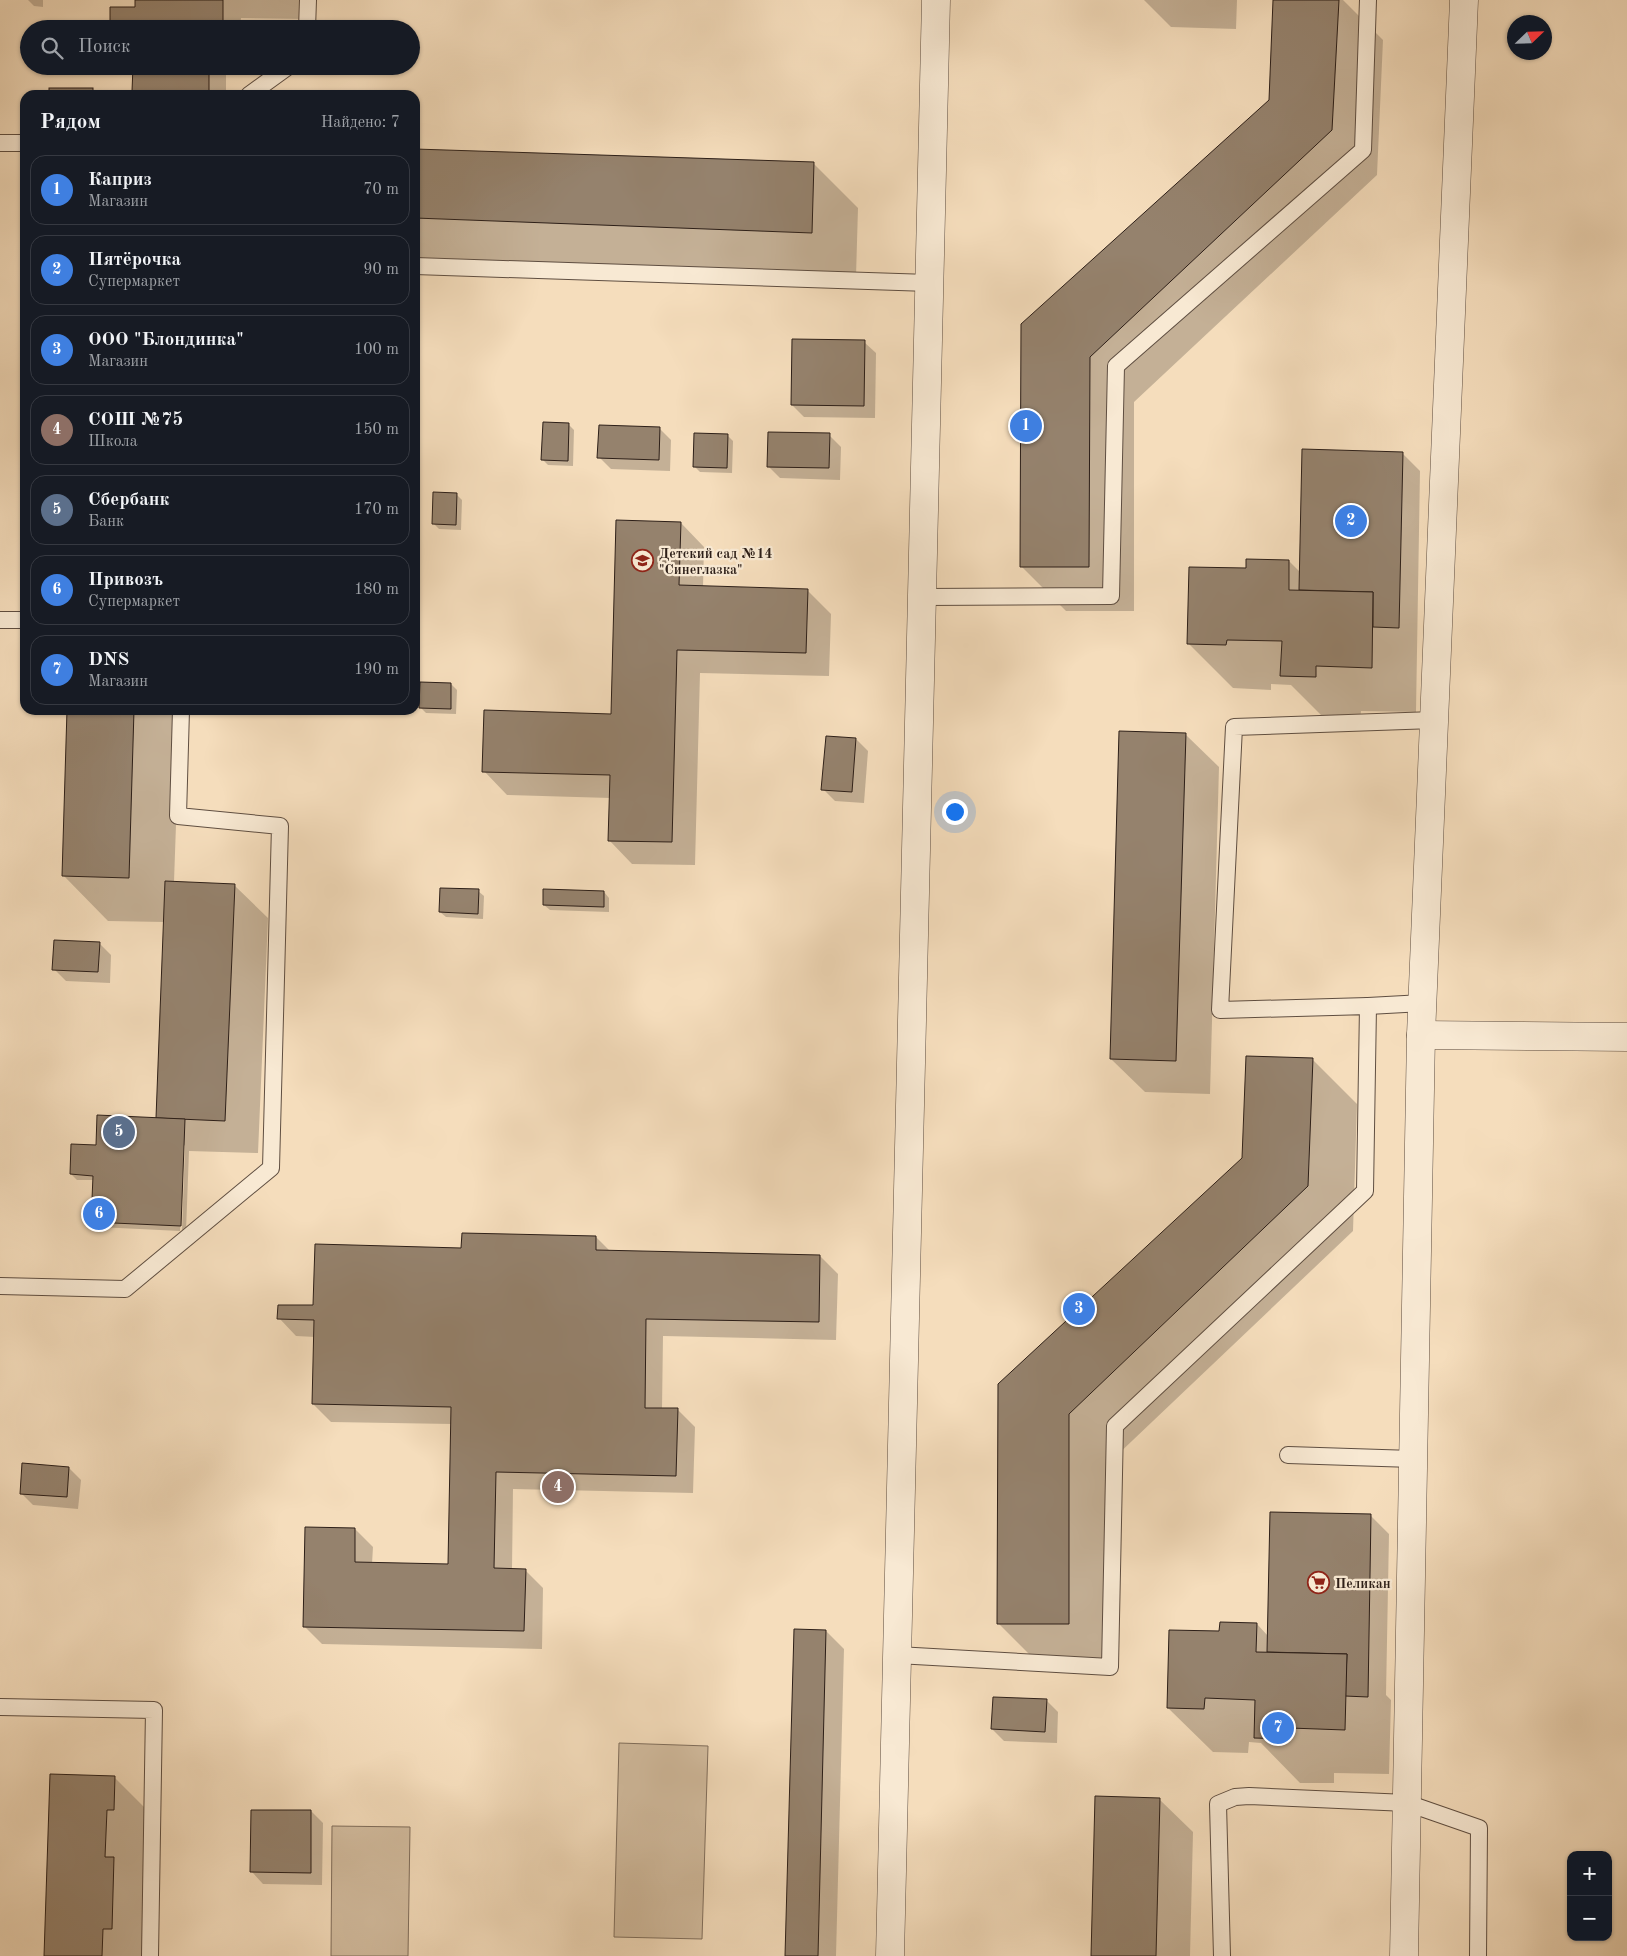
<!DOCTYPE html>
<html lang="ru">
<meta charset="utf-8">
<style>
:root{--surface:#171b24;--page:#242831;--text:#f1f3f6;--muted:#9ea1a6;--line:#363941;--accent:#7c3aed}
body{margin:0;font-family:"Old Standard TT",serif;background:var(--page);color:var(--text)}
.controls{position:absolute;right:15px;bottom:15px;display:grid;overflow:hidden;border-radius:10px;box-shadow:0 1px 4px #0004}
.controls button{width:45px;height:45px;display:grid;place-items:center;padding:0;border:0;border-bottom:1px solid var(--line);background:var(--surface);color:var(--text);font:25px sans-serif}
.compass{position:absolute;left:1507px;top:15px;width:45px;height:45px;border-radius:50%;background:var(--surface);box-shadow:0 1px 4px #0004;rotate:67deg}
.you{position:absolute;left:954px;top:811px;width:18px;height:18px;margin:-12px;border:4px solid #fff;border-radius:50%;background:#1a73e8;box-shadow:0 0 0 8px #1a73e833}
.badge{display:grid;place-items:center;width:32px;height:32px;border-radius:50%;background:var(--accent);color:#fff;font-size:16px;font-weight:700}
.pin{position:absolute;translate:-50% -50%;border:2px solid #fff;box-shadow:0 1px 5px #0006}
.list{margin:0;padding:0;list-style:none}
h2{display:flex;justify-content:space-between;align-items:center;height:65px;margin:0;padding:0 20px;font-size:21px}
h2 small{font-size:16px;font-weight:400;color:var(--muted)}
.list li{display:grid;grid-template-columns:32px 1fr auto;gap:15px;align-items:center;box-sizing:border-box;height:70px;margin:0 10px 10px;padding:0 10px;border:1px solid var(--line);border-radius:15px}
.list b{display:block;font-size:19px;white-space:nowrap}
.list p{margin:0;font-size:16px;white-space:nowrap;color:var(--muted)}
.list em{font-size:16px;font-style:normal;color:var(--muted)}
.icon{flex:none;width:28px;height:28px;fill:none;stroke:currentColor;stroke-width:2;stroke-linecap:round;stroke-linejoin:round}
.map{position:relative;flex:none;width:1627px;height:1956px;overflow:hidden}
.search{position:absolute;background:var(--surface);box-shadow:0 1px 4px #0004;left:20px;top:20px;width:400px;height:55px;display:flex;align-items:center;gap:12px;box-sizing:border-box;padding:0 18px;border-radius:28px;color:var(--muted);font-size:19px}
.panel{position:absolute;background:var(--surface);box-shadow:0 1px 4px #0004;left:20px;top:90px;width:400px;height:625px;border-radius:15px}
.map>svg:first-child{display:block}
.green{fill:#d3bda0;stroke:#806e5c}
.shadow{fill:#0003}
.building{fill:#95826d;stroke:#2d1f18}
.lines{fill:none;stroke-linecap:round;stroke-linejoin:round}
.lane-casing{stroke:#5f4e41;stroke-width:18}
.street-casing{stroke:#5f4e41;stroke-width:29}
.lane{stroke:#f8e9d3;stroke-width:16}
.street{stroke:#f8e9d3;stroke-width:28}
.labels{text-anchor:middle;stroke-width:4.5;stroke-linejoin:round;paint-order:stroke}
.poi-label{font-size:14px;font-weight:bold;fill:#2d1f18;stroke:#f8e9d3;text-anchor:start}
</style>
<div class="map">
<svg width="1627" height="1956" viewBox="0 0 1627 1956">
<rect width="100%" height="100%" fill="#f5ddbc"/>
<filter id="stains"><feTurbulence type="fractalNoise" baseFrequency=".004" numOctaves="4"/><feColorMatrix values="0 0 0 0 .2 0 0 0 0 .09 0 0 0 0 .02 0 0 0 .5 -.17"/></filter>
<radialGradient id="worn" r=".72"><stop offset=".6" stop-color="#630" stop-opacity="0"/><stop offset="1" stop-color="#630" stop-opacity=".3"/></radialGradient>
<!-- green -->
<g class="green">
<path d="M619 1743 708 1746 702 1939 614 1937Z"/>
<path d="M332 1826 410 1827 408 1956H331Z"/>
</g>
<!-- shadow -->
<g class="shadow">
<path d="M28 0H43V7L34 6Z"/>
<path d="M136 0H308V19L241 18 240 29H111L136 8Z"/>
<path d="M1144 0H1237L1236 29 1171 27Z"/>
<path d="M1274 0H1343L1383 40 1377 175 1134 402V611H1066L1022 567V325L1270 101Z"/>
<path d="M134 66H240V70L226 69V95H138L134 90Z"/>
<path d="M415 150 813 163 858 208 856 277 415 261Z"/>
<path d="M864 342 876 353 875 418 804 417 792 405Z"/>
<path d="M568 424 574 430 573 466 548 465 542 459Z"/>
<path d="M659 428 671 440 670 471 611 469 599 457Z"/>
<path d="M727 435 733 441 732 473 700 472 694 466Z"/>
<path d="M829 435 841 447 840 480 780 478 768 466Z"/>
<path d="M1402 453 1420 471 1416 712 1361 711 1360 721 1326 720 1291 685 1271 684V690L1233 688 1189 644 1247 570 1289 561 1300 572Z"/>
<path d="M456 494 462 500 461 530 439 529 433 523Z"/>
<path d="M681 523 704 547 703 587 807 590 831 614 829 676 700 673 695 865 632 864 609 840 610 798 507 795 484 771 613 715Z"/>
<path d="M451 684 457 690 456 714 426 713 420 707Z"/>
<path d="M68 710H180L174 882 234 885 268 918 258 1153 189 1151 186 1231H182L185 1146 183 1143 180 1231 98 1227 92 1222 94 1180H77L71 1174 97 1146 157 1119 165 922 108 921 64 876Z"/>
<path d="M1185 734 1219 767 1210 1094 1145 1092 1111 1059Z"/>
<path d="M827 737 856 739 868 751 864 803 835 801 823 789Z"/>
<path d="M478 891 484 896 483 919 446 917 440 912Z"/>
<path d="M604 892 609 898V912L550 910 544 905Z"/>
<path d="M99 943 111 955 110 983 66 981 54 969Z"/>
<path d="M1313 1060 1357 1104 1353 1231 1113 1459V1668H1043L998 1623 999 1385 1243 1158Z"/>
<path d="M596 1237 611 1252 820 1256 838 1274 836 1340 663 1336 662 1409H677L695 1427 693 1493 513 1489 512 1570H525L543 1588 542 1649 322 1644 304 1626 355 1529 373 1547 372 1564 450 1565 452 1424 331 1422 313 1404 315 1337 296 1336 279 1318 315 1307 463 1249Z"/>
<path d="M69 1468 81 1480 78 1509 33 1505 21 1493Z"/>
<path d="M1371 1516 1389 1534 1386 1695 1391 1700 1389 1774 1334 1773V1783H1300L1261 1743 1249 1742 1248 1753 1213 1752 1168 1708 1220 1632 1257 1624 1268 1636Z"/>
<path d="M826 1631 844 1649 836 1956H786Z"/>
<path d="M1046 1700 1058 1712 1057 1743 1004 1741 992 1729Z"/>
<path d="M114 1777 159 1822 157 1956H45Z"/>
<path d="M1159 1799 1193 1832 1190 1956H1092Z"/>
<path d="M311 1811 323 1823 322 1885 263 1884 252 1872Z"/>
</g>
<!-- building -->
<g class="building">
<path d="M135 0H223V29H110V7H135Z"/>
<path d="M1273 0H1339L1332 130 1090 357 1089 567H1020L1021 324 1269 100Z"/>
<path d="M133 66H209V92L132 91Z"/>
<rect x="49" y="88" width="44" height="7"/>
<path d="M415 149 814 162 812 233 415 218Z"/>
<path d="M792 339 865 340 864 406 791 405Z"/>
<path d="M1031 414V432H1021V415Z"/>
<path d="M543 422 569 423 568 461 541 460Z"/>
<path d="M599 425 660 427 659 460 597 458Z"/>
<path d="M768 432 830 433 829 468 767 467Z"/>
<path d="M694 433 728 434 727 468 693 467Z"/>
<path d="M1302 449 1403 452 1399 628 1373 627V592L1299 590Z"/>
<path d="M433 492 457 493 456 525 432 524Z"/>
<path d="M616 520 681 522 679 585 808 589 806 653 677 650 672 842 608 841 610 775 482 772 484 710 611 714Z"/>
<path d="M1246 559 1289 560V590L1373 592 1372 668 1316 666V677L1280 676 1282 641 1227 640 1226 645 1187 644 1189 567 1246 568Z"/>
<path d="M420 682 451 683V709L419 708Z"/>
<path d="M67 710H134L129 878 62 876Z"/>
<path d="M1119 731 1186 733 1176 1061 1110 1059Z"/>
<path d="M826 736 856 738 852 792 821 790Z"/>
<path d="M165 881 235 884 225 1121 156 1118Z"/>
<path d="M440 888 479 889 478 914 439 912Z"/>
<path d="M543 889 604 891V907L543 905Z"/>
<path d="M54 940 100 942 98 972 52 970Z"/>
<path d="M1246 1056 1313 1058 1308 1186 1069 1414V1624H997L998 1384 1242 1158Z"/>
<path d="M97 1115 185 1119 181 1226 91 1222 93 1176 70 1174 71 1144 96 1145Z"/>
<path d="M462 1233 596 1236V1250L820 1255 819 1322 646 1319 645 1408H678L676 1476 496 1472 494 1568 526 1569 524 1631 303 1627 305 1527 355 1528V1562L448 1564 451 1407 312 1404 314 1320 277 1319 278 1305H313L315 1244 461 1248Z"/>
<path d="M22 1463 69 1467 67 1497 20 1494Z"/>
<path d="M1270 1512 1371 1514 1368 1697 1345 1696 1347 1654 1267 1652Z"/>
<path d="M1220 1622 1257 1623 1256 1652 1347 1654 1345 1730 1290 1728V1739L1254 1738 1255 1700 1205 1698 1204 1709 1167 1708 1169 1630 1219 1631Z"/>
<path d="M794 1629 826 1630 818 1956H785Z"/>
<path d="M993 1697 1047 1699 1045 1732 991 1729Z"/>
<path d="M50 1774 115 1776 114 1810H107L105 1857H114L112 1929H103L102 1956H44Z"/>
<path d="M1095 1796 1160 1798 1156 1956H1091Z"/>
<path d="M251 1810H311V1873L250 1872Z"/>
</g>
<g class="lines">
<defs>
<g id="lane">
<path d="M307 29 308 0"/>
<path d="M249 95 289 66"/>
<path d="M0 143H25"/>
<path d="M415 266 929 283"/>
<path d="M922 597 1111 596 1116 366 1363 150 1368 0"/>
<path d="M0 620H25"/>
<path d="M1368 1006 1423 1003"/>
<path d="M0 1286 125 1289 271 1168 280 826 178 816 181 710"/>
<path d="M1288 1455 1413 1459"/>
<path d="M897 1655 1110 1667 1115 1426 1365 1191 1368 1006 1220 1010 1234 727 1434 720"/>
<path d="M0 1707 154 1710 150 1956"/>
<path d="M1222 1956 1218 1804 1235 1797 1249 1796 1407 1803 1479 1828 1478 1956"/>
</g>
<g id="street">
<path d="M1421 1035 1627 1037"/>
<path d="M890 1956 936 0"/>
<path d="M1404 1956 1421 1035 1464 0"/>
</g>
</defs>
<!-- lane casing -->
<use href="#lane" class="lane-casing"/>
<!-- street casing -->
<use href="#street" class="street-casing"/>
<!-- lane -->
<use href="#lane" class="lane"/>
<!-- street -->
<use href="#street" class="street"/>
</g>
<!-- icons -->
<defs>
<symbol id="school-ring" viewBox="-11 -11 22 22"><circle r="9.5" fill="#f8e9d3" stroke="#8f2418" stroke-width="1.5"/><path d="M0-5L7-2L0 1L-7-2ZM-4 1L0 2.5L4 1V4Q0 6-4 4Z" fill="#8f2418"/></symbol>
<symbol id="supermarket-ring" viewBox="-11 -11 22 22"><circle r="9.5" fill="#f8e9d3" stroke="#8f2418" stroke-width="1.5"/><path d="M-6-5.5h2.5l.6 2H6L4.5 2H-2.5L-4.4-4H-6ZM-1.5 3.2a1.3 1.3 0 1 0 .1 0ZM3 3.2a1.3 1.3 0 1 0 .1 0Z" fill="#8f2418"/></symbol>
</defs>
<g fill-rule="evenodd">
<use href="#school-ring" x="630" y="548" width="25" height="25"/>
<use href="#supermarket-ring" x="1306" y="1570" width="25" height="25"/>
</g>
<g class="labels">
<!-- poi labels -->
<g class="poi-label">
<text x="659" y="558">Детский сад №14<tspan x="659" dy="16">"Синеглазка"</tspan></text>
<text x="1335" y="1588">Пеликан</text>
</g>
</g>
<rect width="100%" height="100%" filter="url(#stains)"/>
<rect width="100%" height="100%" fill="url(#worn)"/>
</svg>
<div class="controls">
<button>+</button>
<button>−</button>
</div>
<svg class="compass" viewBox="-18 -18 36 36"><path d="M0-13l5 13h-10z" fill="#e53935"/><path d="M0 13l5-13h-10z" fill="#9ea1a6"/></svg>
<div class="you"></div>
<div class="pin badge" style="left:1026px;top:426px;background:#3f7fe0">1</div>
<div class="pin badge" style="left:1351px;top:521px;background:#3f7fe0">2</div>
<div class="pin badge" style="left:1079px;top:1309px;background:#3f7fe0">3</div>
<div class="pin badge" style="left:558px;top:1487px;background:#8d6e63">4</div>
<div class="pin badge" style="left:119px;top:1132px;background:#5c6f8a">5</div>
<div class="pin badge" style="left:99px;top:1214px;background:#3f7fe0">6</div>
<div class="pin badge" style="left:1278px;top:1728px;background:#3f7fe0">7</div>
<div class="search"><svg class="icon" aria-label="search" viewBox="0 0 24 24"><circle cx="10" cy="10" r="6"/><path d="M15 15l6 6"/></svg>Поиск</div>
<section class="panel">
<h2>Рядом<small>Найдено: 7</small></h2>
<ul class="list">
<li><span class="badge" style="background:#3f7fe0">1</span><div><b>Каприз</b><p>Магазин</p></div><em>70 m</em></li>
<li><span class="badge" style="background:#3f7fe0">2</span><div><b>Пятёрочка</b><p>Супермаркет</p></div><em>90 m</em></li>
<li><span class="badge" style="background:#3f7fe0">3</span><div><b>ООО &quot;Блондинка&quot;</b><p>Магазин</p></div><em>100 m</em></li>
<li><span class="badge" style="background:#8d6e63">4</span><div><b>СОШ №75</b><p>Школа</p></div><em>150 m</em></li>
<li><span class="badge" style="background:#5c6f8a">5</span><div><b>Сбербанк</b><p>Банк</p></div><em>170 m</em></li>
<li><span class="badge" style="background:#3f7fe0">6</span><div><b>Привозъ</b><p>Супермаркет</p></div><em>180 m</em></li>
<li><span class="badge" style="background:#3f7fe0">7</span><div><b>DNS</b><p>Магазин</p></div><em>190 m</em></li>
</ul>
</section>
</div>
